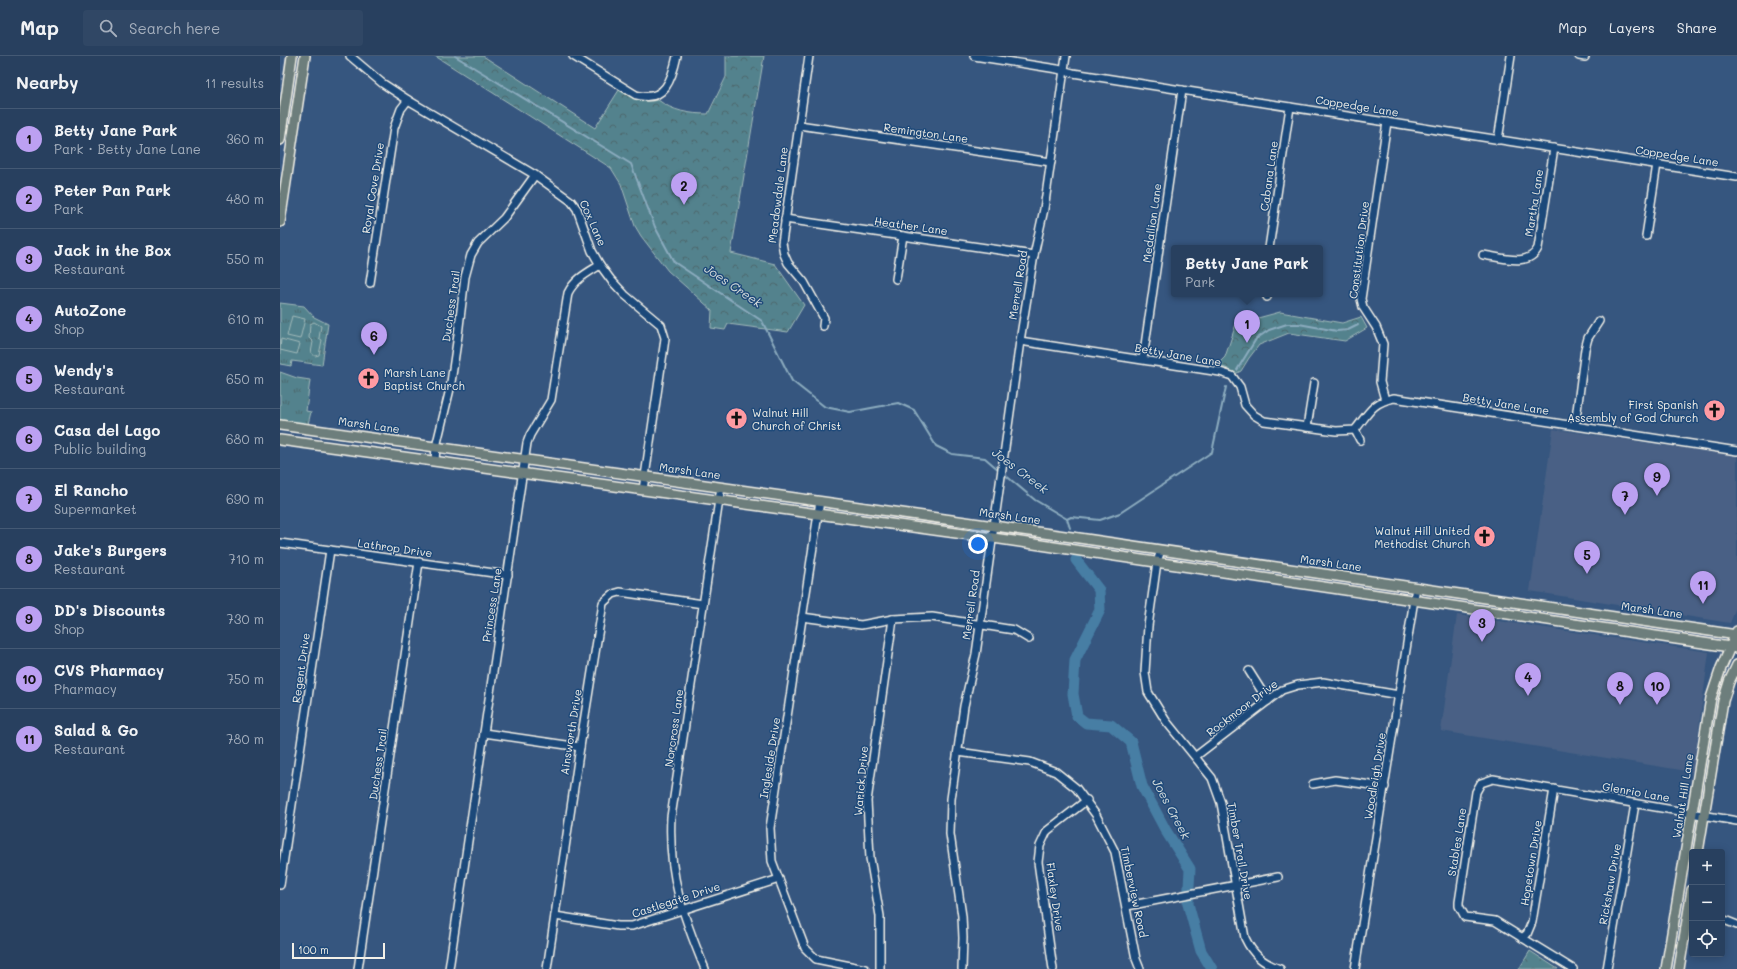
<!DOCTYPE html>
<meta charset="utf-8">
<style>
:root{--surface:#28405f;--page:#304765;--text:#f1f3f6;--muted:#a5afbd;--line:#445974;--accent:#bca0f2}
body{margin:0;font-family:Mali,sans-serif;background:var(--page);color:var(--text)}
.controls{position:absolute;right:12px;bottom:12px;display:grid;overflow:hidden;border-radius:4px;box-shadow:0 2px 10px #0003}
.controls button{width:36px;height:36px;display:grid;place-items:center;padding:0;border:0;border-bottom:1px solid var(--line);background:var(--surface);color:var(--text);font:20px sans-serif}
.scale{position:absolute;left:12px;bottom:10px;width:93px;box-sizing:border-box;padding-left:4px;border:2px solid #f4f1e8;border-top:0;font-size:11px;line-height:14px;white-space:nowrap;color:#f4f1e8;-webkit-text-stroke:3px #1f4a7a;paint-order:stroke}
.you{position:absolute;left:698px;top:488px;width:14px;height:14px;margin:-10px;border:3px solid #fff;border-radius:50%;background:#1a73e8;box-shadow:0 0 0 6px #1a73e833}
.badge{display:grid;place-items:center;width:26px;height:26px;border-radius:50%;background:var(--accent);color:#111;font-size:13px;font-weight:700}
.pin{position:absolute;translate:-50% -33px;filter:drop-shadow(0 1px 2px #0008)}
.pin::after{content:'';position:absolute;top:21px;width:14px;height:12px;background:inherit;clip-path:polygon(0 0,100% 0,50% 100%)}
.popup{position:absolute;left:891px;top:189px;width:152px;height:52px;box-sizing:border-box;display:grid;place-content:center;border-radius:4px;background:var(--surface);filter:drop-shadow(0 1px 3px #0005);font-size:13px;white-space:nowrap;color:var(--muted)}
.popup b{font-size:15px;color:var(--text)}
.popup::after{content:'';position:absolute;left:50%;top:100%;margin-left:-8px;border:8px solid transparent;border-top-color:var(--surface)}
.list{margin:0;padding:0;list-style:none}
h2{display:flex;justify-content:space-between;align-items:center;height:52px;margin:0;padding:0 16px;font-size:17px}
h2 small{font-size:13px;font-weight:400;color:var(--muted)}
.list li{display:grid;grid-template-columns:26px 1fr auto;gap:12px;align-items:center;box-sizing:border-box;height:60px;padding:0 16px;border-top:1px solid var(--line)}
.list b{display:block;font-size:15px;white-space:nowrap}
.list p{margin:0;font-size:13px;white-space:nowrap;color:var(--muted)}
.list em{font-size:13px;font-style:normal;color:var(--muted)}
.icon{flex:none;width:22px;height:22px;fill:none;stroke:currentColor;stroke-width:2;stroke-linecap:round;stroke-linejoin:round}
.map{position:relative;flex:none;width:1457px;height:913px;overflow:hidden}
header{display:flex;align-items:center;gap:24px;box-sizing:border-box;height:56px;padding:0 20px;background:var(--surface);border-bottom:1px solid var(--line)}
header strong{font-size:19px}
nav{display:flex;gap:22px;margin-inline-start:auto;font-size:14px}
.search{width:280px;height:36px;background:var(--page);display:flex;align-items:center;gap:10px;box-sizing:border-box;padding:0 14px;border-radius:4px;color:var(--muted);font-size:15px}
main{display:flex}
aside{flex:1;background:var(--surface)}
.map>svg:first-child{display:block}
.built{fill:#496185}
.grass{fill:url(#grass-tufts);stroke:#a3baba}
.park{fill:url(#park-crowns);stroke:#a3baba}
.pitch{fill:#52828d;stroke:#a3baba}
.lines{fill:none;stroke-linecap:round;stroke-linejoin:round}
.stream{stroke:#8cacbf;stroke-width:2}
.river{stroke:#477ea4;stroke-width:11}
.minor-casing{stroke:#f4f1e8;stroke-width:10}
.major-casing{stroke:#f4f1e8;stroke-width:12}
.minor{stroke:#1f4a7a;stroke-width:7}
.major{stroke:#6d7e7c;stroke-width:9}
.labels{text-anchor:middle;stroke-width:3;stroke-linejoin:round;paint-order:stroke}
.street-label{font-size:11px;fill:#f4f1e8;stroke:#1f4a7a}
.poi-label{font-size:11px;fill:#f4f1e8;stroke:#1f4a7a;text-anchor:start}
.water-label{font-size:12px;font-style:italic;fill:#dae0de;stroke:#1f4a7a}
</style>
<header>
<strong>Map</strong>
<div class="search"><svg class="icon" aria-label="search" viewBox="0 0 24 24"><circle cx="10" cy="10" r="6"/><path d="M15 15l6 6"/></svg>Search here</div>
<nav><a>Map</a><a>Layers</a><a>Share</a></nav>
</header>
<main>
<aside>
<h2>Nearby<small>11 results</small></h2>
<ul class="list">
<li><span class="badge">1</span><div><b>Betty Jane Park</b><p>Park · Betty Jane Lane</p></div><em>360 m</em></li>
<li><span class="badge">2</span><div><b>Peter Pan Park</b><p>Park</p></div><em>480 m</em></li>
<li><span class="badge">3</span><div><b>Jack in the Box</b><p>Restaurant</p></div><em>550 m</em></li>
<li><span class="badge">4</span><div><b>AutoZone</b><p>Shop</p></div><em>610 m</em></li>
<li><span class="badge">5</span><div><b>Wendy's</b><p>Restaurant</p></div><em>650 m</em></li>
<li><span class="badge">6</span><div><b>Casa del Lago</b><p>Public building</p></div><em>680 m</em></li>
<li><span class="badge">7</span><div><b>El Rancho</b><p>Supermarket</p></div><em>690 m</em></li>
<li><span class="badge">8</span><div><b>Jake's Burgers</b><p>Restaurant</p></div><em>710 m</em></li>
<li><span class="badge">9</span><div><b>DD's Discounts</b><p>Shop</p></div><em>730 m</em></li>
<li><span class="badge">10</span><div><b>CVS Pharmacy</b><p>Pharmacy</p></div><em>750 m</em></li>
<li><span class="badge">11</span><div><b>Salad &amp; Go</b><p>Restaurant</p></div><em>780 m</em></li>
</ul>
</aside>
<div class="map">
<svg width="1457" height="913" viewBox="0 0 1457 913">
<defs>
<pattern id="grass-tufts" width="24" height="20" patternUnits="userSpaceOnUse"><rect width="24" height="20" fill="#52828d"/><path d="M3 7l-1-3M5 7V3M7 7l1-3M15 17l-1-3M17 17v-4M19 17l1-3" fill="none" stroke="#4e686d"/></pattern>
<pattern id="park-crowns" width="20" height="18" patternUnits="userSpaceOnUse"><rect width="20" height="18" fill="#52828d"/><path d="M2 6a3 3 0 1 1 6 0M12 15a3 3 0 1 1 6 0" fill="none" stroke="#4e686d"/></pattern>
</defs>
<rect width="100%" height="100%" fill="#36567f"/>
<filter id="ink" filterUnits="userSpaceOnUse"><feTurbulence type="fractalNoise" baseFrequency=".025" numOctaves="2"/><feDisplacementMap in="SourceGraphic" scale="8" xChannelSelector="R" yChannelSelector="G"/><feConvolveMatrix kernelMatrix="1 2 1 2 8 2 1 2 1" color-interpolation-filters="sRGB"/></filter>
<g filter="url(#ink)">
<!-- built -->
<g class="built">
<path d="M1273 373 1457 400V549L1450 567 1250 535Z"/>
<path d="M1177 559 1429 596 1413 716 1161 675Z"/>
</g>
<!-- grass -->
<g class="grass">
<path d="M0 247 24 250 34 261 48 268 42 309 12 305 11 310 0 308Z"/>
<path d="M0 316 17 322 30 324 26 355 31 356 28 368 0 365Z"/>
</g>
<!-- park -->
<g class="park">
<path d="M155 0H203L315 72 339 34C352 42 362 48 378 44 393 55 409 58 428 58L446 21V0H484L451 197 495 208 524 249 508 276 448 268 445 274 431 272 432 254 388 215 361 180 355 170 341 128 331 112Z"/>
<path d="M1000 256 1062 267 1081 261 1087 272 1065 285 1009 277 979 289 969 302 961 315 955 318 948 313 937 309 945 301 956 268Z"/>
<path d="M34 266 41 270 39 282 42 284 39 299 35 300 31 297 33 286 29 282 30 268Z"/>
<path d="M1250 895 1278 913H1239Z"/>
</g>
<!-- pitch -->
<g class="pitch">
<path d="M12 260 25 263 20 283 7 280Z"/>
<path d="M1 283 20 288 17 298 0 294Z"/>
</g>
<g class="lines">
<!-- stream -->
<g class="stream">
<path d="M175 0 351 108 375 171 394 206 482 265 512 325 545 351 570 356 618 347 634 354 656 390 672 398 705 402 720 415"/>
<path d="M957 314 976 283 989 274 1007 268H1019L1057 275 1068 274 1078 269"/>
<path d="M724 418 755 444 787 463 790 472"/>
<path d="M787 463 791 461 820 464 840 457 932 396 946 331"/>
</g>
<!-- river -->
<path class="river" d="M796 504 819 534 820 554 795 604 793 638 797 660 806 667 831 669 851 686 862 730 886 775 910 813 908 848 921 895 932 913"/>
<defs>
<g id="minor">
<path d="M70 0 102 27 128 44 255 119 291 145 297 153 312 195 320 209 331 224 345 239 381 269 385 282 384 290 363 434"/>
<path d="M293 0 356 39C385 47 392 23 397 0"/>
<path d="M529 0 502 187 504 198 508 207 524 226 544 262 543 270"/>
<path d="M694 0 777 13 793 17 1457 121"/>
<path d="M1299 0 1305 1"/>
<path d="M519 69 771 106"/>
<path d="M1218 84 1231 0"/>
<path d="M505 163 754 199"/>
<path d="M1366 180 1377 108"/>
<path d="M989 192 1010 51"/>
<path d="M1203 199C1220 201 1249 212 1258 192L1274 92"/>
<path d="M616 223 623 180"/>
<path d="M90 227 114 72 121 53 128 44"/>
<path d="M986 238 987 241"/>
<path d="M740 285 940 316 952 320 960 331 965 349 974 359 984 365 1056 375 1075 374C1088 358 1092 346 1114 342L1457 395"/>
<path d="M863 303 902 34"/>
<path d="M1105 344 1100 326 1103 288 1096 271 1083 251 1081 243 1107 66"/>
<path d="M1295 370 1305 293 1308 282 1319 265"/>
<path d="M1027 371 1034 327"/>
<path d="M1075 374 1080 384"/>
<path d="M155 405 156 391 170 333 178 279 185 221 191 199 198 187 224 162 255 119"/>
<path d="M540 445 490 772 492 805 525 892 536 903 585 913"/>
<path d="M0 487 228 519"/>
<path d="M881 494 877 506 868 570 865 616 868 636 886 665 932 722 941 747 965 882C973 899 983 907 1000 913"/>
<path d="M522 561 581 569 613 563 652 561 734 574 749 583"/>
<path d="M969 615 988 645"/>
<path d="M204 677 300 691"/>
<path d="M678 696 750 706 776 716 796 732 816 759 835 796 856 903 860 913"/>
<path d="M916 700 1002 634 1018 629 1043 626 1119 639"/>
<path d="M1033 728 1055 724 1105 731"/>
<path d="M0 829 50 494"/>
<path d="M847 850 998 821"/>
<path d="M275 860 338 870H352L499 823"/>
<path d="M1442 863 1457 869"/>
<path d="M1242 882 1247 878 1252 866 1274 733"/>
<path d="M78 913 139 506"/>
<path d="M169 913 247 387 250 379 271 344 288 237C295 223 307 217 320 209"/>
<path d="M267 913 300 691 323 547 333 538 340 536 423 548"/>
<path d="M425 913C403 860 388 819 391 761L441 431"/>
<path d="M600 913V860L590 802 587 745 613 563"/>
<path d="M682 913 683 882 682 860 670 778 671 743 684 650 696 598 740 285 754 199 764 153 786 0"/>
<path d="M773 913 758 806 760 790 767 775 807 744"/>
<path d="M1075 913 1136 531"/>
<path d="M1293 913 1215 865 1185 861 1179 850V846L1196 736 1201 727 1213 723 1457 765"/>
<path d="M1327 913 1355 748"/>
</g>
<g id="major">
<path d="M0 84 12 0"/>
<path d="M0 166 25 0"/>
<path d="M0 369 799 482 1457 579"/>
<path d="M0 384 720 483 1457 592"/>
<path d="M1418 796 1443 645 1449 626 1457 609"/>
<path d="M1386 913 1431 642 1441 612 1457 575"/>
<path d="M1399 913 1412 834"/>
</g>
</defs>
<!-- minor casing -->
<use href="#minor" class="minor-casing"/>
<!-- major casing -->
<use href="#major" class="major-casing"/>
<!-- minor -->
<use href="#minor" class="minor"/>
<!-- major -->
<use href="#major" class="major"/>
</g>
</g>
<!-- icons -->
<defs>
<symbol id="church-disc" viewBox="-11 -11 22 22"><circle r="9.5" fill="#ff9aa2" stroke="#1f4a7a"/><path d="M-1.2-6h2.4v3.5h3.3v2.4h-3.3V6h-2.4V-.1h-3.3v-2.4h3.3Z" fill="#111"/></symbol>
</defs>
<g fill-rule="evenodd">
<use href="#church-disc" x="76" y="310" width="25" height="25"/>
<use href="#church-disc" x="1422" y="342" width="25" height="25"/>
<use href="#church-disc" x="444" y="350" width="25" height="25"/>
<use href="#church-disc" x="1192" y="468" width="25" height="25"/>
</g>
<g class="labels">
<!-- street labels -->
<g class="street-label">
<text transform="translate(1077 50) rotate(9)" y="4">Coppedge Lane</text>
<text transform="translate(646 77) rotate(8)" y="4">Remington Lane</text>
<text transform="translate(1397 100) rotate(9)" y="4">Coppedge Lane</text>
<text transform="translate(989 120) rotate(-82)" y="4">Cabana Lane</text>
<text transform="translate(93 132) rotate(-81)" y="4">Royal Cove Drive</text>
<text transform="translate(498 139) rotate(-83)" y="4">Meadowdale Lane</text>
<text transform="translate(1254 147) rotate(-81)" y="4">Martha Lane</text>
<text transform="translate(313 167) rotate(66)" y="4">Cox Lane</text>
<text transform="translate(872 167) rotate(-82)" y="4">Medallion Lane</text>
<text transform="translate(631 170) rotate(8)" y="4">Heather Lane</text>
<text transform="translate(1079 194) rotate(-83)" y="4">Constitution Drive</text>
<text transform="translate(738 229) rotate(-81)" y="4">Merrell Road</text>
<text transform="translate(171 250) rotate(-82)" y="4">Duchess Trail</text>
<text transform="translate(898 299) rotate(10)" y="4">Betty Jane Lane</text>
<text transform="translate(1226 348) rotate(9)" y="4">Betty Jane Lane</text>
<text transform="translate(89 369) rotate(8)" y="4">Marsh Lane</text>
<text transform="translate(410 415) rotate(8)" y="4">Marsh Lane</text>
<text transform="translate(730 460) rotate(8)" y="4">Marsh Lane</text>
<text transform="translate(115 492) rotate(8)" y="4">Lathrop Drive</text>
<text transform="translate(1051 507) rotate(8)" y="4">Marsh Lane</text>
<text transform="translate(212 549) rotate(-81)" y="4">Princess Lane</text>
<text transform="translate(691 549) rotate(-82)" y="4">Merrell Road</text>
<text transform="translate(1372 554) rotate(8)" y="4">Marsh Lane</text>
<text transform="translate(21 612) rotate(-82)" y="4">Regent Drive</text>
<text transform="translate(962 652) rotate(-37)" y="4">Rockmoor Drive</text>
<text transform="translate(394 672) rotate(-82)" y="4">Norcross Lane</text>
<text transform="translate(291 676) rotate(-81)" y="4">Ainsworth Drive</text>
<text transform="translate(490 702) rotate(-81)" y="4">Ingleside Drive</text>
<text transform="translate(98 708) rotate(-82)" y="4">Duchess Trail</text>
<text transform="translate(1095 720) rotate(-81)" y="4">Woodleigh Drive</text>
<text transform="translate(581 725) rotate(-85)" y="4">Warick Drive</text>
<text transform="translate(1356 736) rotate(10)" y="4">Glenrio Lane</text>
<text transform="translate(1403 740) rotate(-81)" y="4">Walnut Hill Lane</text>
<text transform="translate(1177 786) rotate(-81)" y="4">Stables Lane</text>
<text transform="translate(960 795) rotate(80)" y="4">Timber Trail Drive</text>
<text transform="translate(1251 807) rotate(-81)" y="4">Hopetown Drive</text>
<text transform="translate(1330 828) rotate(-80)" y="4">Rickshaw Drive</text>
<text transform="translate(854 836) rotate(78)" y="4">Timberview Road</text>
<text transform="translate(775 841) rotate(82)" y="4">Flaxley Drive</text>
<text transform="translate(396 844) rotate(-18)" y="4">Castlegate Drive</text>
</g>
<!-- poi labels -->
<g class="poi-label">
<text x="104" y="321">Marsh Lane<tspan x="104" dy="13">Baptist Church</tspan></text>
<text x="1418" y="353" text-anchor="end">First Spanish<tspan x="1418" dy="13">Assembly of God Church</tspan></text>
<text x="472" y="361">Walnut Hill<tspan x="472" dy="13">Church of Christ</tspan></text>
<text x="1190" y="479" text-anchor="end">Walnut Hill United<tspan x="1190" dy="13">Methodist Church</tspan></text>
</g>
<!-- water labels -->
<g class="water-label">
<text transform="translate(453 230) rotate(34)" y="4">Joes Creek</text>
<text transform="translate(740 415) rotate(37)" y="4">Joes Creek</text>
<text transform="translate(891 753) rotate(62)" y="4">Joes Creek</text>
</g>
</g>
</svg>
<div class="controls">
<button>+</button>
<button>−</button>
<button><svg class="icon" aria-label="locate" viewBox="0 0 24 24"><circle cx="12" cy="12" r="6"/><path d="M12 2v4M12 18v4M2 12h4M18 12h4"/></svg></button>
</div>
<div class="scale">100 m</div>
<div class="you"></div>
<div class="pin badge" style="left:967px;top:287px">1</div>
<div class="popup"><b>Betty Jane Park</b>Park</div>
<div class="pin badge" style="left:404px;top:149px">2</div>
<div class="pin badge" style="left:1202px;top:586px">3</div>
<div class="pin badge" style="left:1248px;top:640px">4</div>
<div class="pin badge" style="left:1307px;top:518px">5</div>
<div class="pin badge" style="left:94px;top:299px">6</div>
<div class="pin badge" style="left:1345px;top:459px">7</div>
<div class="pin badge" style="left:1340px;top:649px">8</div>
<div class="pin badge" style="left:1377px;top:440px">9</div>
<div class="pin badge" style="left:1377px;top:649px">10</div>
<div class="pin badge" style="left:1423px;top:548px">11</div>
</div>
</main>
